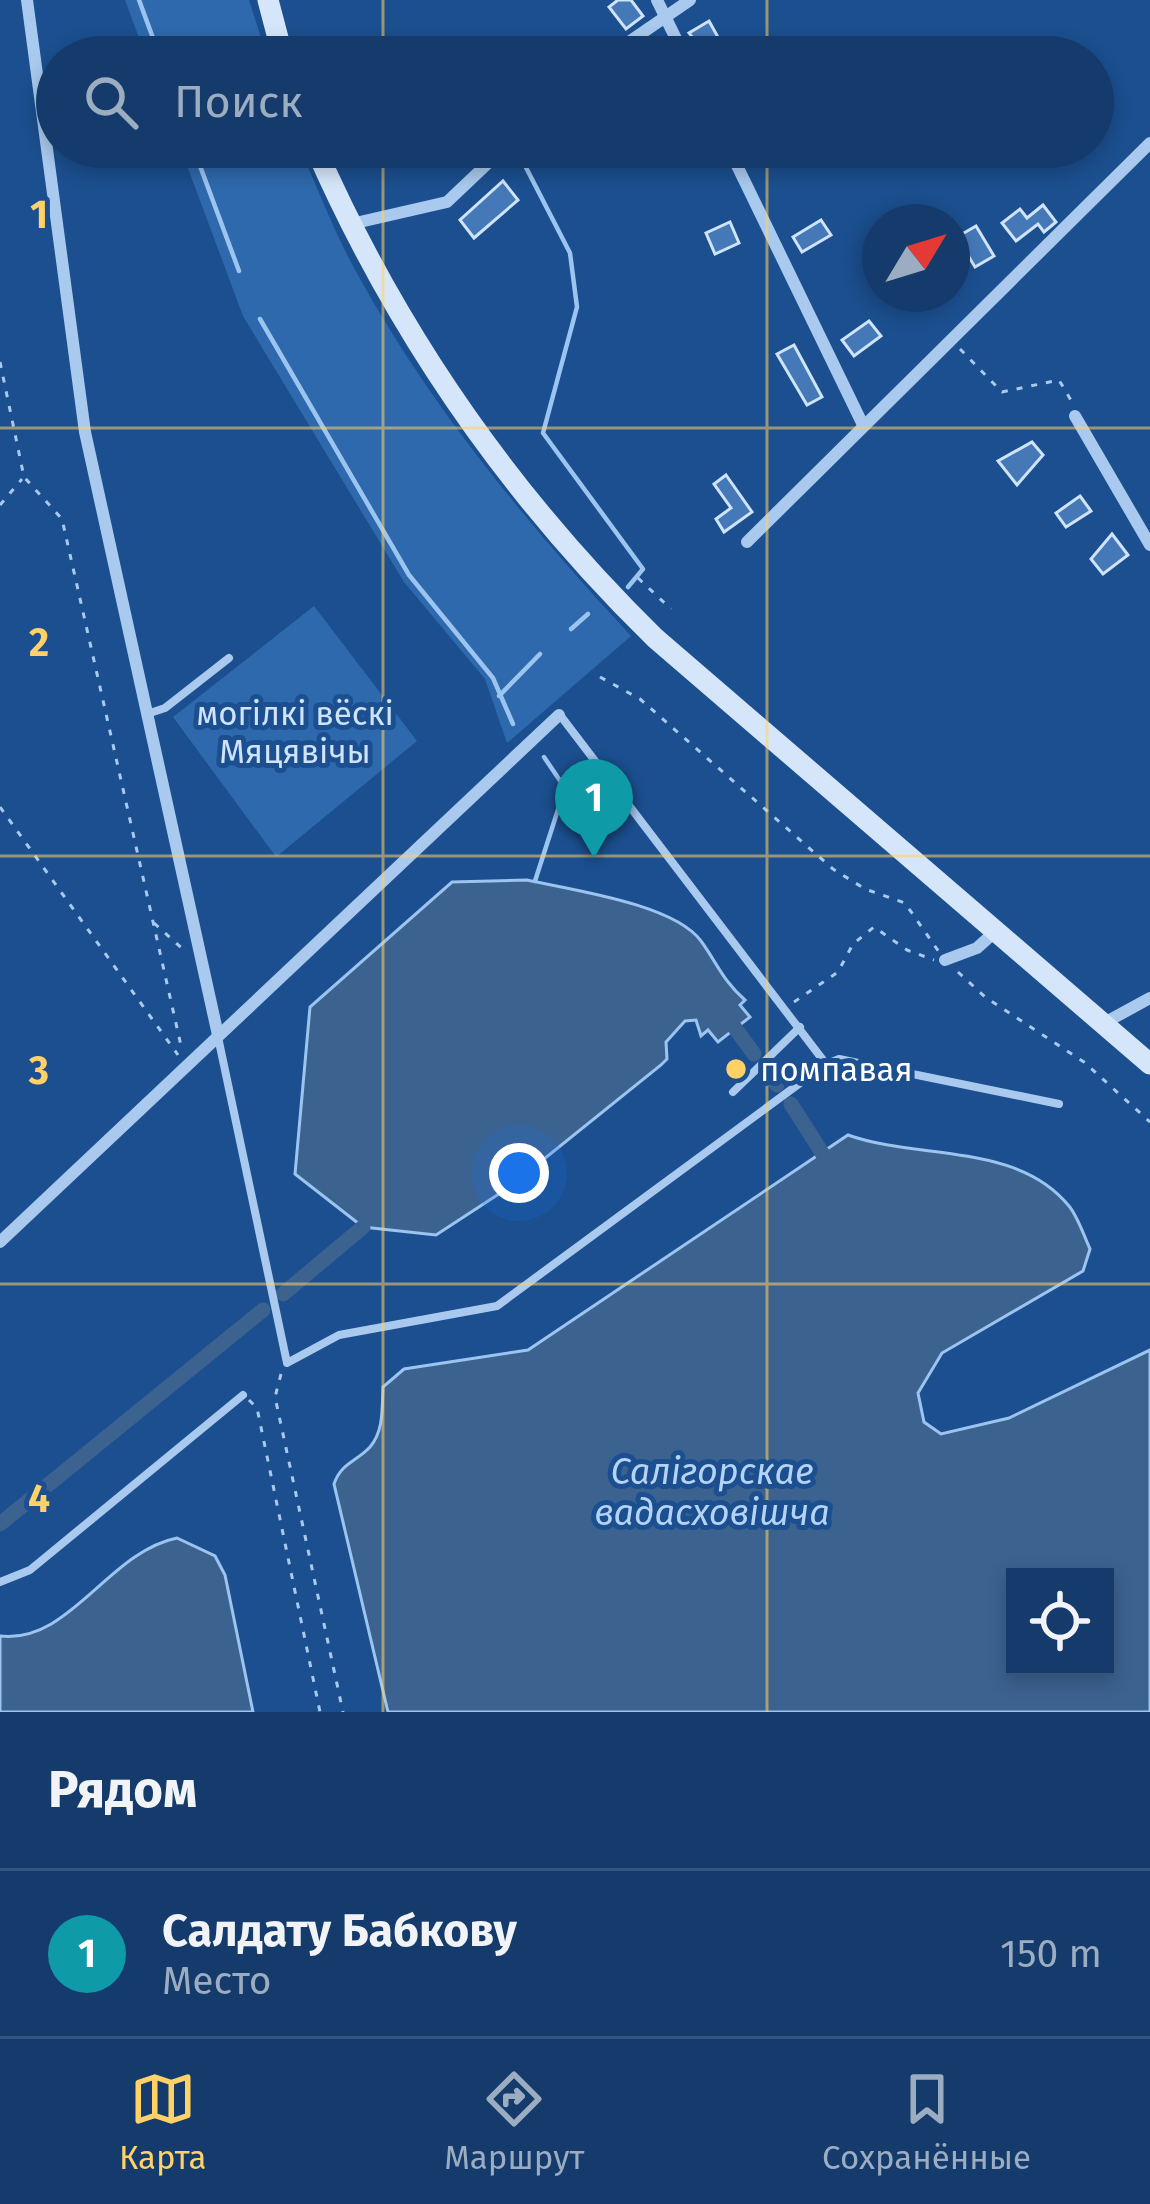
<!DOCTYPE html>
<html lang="ru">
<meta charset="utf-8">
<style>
:root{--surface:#143b6b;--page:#214673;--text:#f1f3f6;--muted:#9dadc1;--line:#33557e;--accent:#ffd166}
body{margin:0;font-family:"Fira Sans",sans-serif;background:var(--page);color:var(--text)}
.controls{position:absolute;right:36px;bottom:36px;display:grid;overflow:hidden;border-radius:0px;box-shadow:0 6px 18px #0003}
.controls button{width:108px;height:108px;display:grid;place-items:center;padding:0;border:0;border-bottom:3px solid var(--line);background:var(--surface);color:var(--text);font:60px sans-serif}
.compass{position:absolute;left:862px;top:204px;width:108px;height:108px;border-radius:50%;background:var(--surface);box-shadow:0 6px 18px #0003;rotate:52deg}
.you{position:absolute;left:519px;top:1173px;width:42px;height:42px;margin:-30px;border:9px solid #fff;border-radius:50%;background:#1a73e8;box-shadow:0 0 0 18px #1a73e833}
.badge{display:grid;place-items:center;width:78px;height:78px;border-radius:50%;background:var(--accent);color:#fff;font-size:39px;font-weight:700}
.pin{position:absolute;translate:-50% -99px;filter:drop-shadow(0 3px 6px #0008)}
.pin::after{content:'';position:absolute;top:63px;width:42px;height:36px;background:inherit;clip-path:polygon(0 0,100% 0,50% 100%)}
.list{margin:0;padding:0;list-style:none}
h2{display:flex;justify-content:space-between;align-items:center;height:156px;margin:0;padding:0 48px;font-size:51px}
h2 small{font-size:39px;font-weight:400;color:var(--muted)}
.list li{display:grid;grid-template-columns:78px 1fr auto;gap:36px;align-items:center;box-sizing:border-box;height:168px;padding:0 48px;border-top:3px solid var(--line)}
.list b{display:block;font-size:45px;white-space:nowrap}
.list p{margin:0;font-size:39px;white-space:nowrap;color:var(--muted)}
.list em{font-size:39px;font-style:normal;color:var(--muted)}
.icon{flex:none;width:66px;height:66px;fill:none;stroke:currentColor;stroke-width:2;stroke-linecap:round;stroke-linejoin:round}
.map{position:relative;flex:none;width:1150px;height:1712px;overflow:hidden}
.search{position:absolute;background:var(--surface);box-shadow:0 6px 18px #0003;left:36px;right:36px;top:36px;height:132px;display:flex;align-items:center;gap:30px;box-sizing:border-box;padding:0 42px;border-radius:66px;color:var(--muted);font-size:45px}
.sheet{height:324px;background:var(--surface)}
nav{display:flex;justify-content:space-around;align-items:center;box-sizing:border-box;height:168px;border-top:3px solid var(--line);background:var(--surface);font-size:33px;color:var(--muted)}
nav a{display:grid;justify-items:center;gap:6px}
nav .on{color:var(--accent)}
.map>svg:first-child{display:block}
.green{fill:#2e69ad}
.water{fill:#3c6290;stroke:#9cc4f0;stroke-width:3;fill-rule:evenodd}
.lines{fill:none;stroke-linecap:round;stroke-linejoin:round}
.stream{stroke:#9cc4f0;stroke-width:4.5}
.canal{stroke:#3c6290;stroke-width:15}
.building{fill:#4478b7;stroke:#cfe3fa;stroke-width:3}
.path{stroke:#a9c9ee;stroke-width:3;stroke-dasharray:6 9;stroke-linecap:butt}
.lane{stroke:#a9c9ee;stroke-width:8}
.street{stroke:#a9c9ee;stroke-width:12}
.secondary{stroke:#d6e6fa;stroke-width:21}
.grid{fill:none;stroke:#ffd166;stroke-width:3;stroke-opacity:0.55}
.poi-dot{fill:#ffd166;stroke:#1b4f8f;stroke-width:4.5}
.labels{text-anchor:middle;stroke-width:10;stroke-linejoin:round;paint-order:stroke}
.park-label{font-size:33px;fill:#cfe3fa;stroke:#1b4f8f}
.poi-label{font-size:33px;fill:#fff;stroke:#1b4f8f;text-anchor:start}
.water-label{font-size:36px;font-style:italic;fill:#b5d3f5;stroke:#1b4f8f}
.grid-label{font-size:39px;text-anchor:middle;font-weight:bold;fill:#ffd166;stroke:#1b4f8f;stroke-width:10;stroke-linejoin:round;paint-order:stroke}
</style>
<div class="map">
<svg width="1150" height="1712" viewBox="0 0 1150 1712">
<rect width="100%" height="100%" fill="#1b4f8f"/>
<!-- green -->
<g class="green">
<path d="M125 0H249L267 57H146Z"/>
<path d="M180 147H299C317 186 332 227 352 264 425 400 526 523 631 636L507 743 485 679 404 582 243 316Z"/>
<path d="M314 606 417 741 276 857 173 717Z"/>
</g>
<!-- water -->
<g class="water">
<path d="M527 880C572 890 674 904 701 941 717 963 723 981 745 1000L740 1005 750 1017 718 1042 708 1030 701 1036 696 1020 685 1021 666 1042 667 1059 661 1065 508 1188 436 1235 363 1227 295 1174 310 1007 452 882Z"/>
<path d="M848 1135C918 1160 1017 1142 1069 1206 1078 1217 1084 1236 1090 1249L1083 1271 942 1353 918 1393 924 1422 941 1434 1009 1418 1150 1350V1712H388L334 1484C341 1463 356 1462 370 1447 384 1431 382 1407 383 1387L404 1369 528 1350ZM1015 1577H1105V1667H1015Z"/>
<path d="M177 1538 215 1556 225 1575 253 1712H0V1636C70 1644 108 1552 177 1538Z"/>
</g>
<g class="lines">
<!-- stream -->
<g class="stream">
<path d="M139 0 160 57"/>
<path d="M193 147 239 271"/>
<path d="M518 152 570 253 577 307 543 433 643 569 628 587"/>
<path d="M260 319 409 575 493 678 513 724"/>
<path d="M571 629 588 614"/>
<path d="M499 696 540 654"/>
<path d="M535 881 565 788 544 757"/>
</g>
<!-- canal -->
<g class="canal">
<path d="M735 1028 754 1054"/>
<path d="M768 1073 777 1085"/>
<path d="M791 1104 831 1167"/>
<path d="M283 1294 363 1227"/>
<path d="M0 1524 263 1310"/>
</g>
</g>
<!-- building -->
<g class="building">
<path d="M618 0H631L643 16 626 29 609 7Z"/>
<path d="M709 21 729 57H708L689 33Z"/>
<path d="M503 181 518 200 474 238 460 220Z"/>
<path d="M1043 205 1056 222 1044 232 1038 224 1016 241 1002 223 1020 209 1027 218Z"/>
<path d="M821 220 831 235 802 252 793 237Z"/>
<path d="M730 222 739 243 715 254 706 233Z"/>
<path d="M976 226 994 256 975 267 957 237Z"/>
<path d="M869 321 881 336 854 356 842 340Z"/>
<path d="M794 345 822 397 807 405 777 354Z"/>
<path d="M1032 442 1043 455 1017 485 998 461Z"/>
<path d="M726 475 752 512 724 532 716 519 731 508 714 484Z"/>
<path d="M1080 496 1091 511 1066 527 1056 513Z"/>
<path d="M1112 534 1128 555 1103 574 1091 559Z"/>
</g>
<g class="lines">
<!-- path -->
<g class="path">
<path d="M960 349 1002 392 1059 380 1072 402"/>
<path d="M0 362 24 477 62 519 182 1050"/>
<path d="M0 505 22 479"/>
<path d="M638 578 671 609"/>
<path d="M600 677 640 699 833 869 865 889 905 903 939 952"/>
<path d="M0 807 178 1055"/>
<path d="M154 923 187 953"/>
<path d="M958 972 985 997 1084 1062 1150 1122"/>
<path d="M794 1002 838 972 853 944 874 927 907 950 934 960"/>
<path d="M281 1374 275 1397 343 1712"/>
<path d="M249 1400 257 1408 320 1712"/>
</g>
<!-- lane -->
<g class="lane">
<path d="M147 714 165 708 229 658"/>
<path d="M218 1037 287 1363 339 1335 497 1306 826 1064 560 715"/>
<path d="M827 1064 839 1059 1059 1104"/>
<path d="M733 1092 800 1027"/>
<path d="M0 1582 30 1570 243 1395"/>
</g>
<!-- street -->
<g class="street">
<path d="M27 0 85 432 218 1035"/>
<path d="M657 0 685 57"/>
<path d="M607 57 690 0"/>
<path d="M728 147 863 425"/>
<path d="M351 224 447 202 505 147"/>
<path d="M1075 416 1150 545"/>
<path d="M747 542 1150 143"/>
<path d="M945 960 977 948 997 930"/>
<path d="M1106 1022 1150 998"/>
<path d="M0 1242 559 715"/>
</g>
<!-- secondary -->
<g class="secondary">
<path d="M268 0 283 57"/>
<path d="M315 147C396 332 511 497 655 638L1150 1064"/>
</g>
</g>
<!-- grid -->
<path class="grid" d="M383 0V57M767 0V57M383 147V1712M767 147V1712M0 428H1150M0 856H1150M0 1284H1150"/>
<!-- markers -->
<circle class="poi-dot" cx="736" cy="1069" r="12"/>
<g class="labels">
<!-- park labels -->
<g class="park-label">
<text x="295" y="725">могілкі вёскі<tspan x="295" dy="38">Мяцявічы</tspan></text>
</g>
<!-- poi labels -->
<g class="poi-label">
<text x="760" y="1081">помпавая</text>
</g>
<!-- water labels -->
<g class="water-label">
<text x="712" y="1484">Салігорскае<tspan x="712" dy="41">вадасховішча</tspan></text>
</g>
</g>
<g class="grid-label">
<text x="39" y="228">1</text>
<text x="39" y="656">2</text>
<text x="39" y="1084">3</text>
<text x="39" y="1512">4</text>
</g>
</svg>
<div class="controls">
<button><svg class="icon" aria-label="locate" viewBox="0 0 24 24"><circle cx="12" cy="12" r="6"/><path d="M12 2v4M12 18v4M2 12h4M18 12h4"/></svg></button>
</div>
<svg class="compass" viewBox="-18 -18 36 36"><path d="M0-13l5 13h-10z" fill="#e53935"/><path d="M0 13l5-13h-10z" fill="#9dadc1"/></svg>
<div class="you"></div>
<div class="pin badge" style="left:594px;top:858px;background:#0f9aa8">1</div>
<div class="search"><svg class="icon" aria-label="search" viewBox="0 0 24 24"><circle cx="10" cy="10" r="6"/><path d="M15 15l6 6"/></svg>Поиск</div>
</div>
<section class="sheet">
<h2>Рядом<small></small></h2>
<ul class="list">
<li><span class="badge" style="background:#0f9aa8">1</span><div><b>Салдату Бабкову</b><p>Место</p></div><em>150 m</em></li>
</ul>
</section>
<nav>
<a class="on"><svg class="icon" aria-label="map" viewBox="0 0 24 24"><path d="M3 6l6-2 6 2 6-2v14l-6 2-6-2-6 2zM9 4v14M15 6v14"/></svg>Карта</a>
<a><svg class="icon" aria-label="directions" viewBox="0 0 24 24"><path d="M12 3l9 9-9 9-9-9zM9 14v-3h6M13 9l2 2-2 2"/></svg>Маршрут</a>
<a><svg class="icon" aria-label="saved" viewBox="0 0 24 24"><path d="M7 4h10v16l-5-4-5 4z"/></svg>Сохранённые</a>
</nav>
